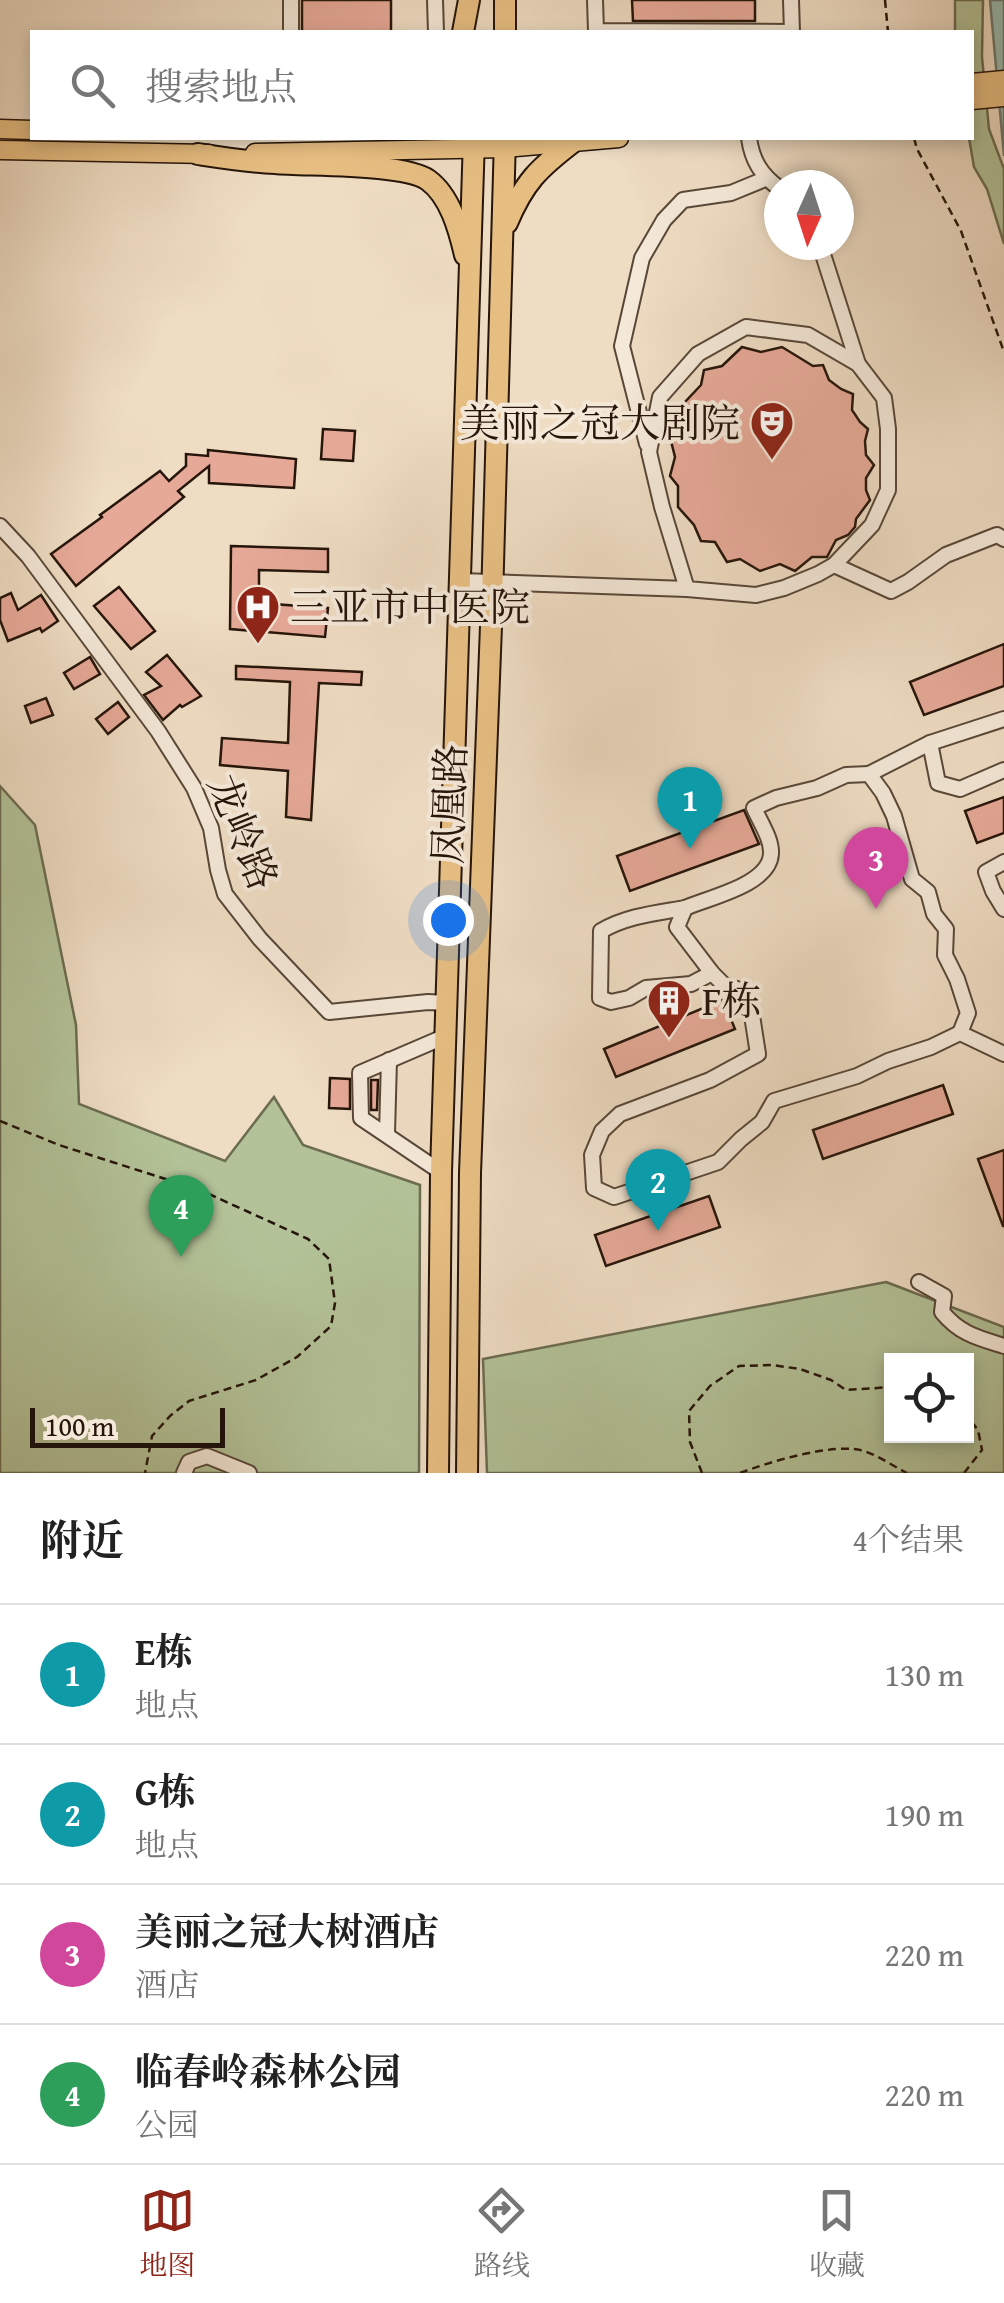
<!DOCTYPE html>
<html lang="zh">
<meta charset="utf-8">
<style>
:root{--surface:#fff;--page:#f2f2f2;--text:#222;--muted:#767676;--line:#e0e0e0;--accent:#8f2418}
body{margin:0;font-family:"Gentium Book Plus","Noto Serif SC",serif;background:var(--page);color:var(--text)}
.controls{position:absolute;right:30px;bottom:30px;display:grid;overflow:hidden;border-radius:0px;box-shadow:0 5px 15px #0003}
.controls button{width:90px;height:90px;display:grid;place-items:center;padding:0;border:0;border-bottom:2px solid var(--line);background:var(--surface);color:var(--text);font:50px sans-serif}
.compass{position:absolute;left:764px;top:170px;width:90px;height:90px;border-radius:50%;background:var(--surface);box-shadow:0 5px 15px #0003;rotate:183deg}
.scale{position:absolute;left:30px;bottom:25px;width:195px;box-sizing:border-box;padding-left:10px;border:5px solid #26150a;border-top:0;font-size:28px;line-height:35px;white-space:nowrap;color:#26150a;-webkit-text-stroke:8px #f4e8d8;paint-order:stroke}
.you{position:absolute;left:448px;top:920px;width:35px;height:35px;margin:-25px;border:8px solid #fff;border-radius:50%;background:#1a73e8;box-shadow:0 0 0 15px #1a73e833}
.badge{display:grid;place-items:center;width:65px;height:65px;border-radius:50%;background:var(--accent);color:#fff;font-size:32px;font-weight:700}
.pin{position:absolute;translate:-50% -82px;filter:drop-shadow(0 2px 5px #0008)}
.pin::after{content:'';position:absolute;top:52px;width:35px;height:30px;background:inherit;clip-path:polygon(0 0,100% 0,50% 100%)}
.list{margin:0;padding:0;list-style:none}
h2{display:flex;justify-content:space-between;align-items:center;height:130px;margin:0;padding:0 40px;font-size:42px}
h2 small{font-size:32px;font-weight:400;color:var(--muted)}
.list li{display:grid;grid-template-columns:65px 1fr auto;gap:30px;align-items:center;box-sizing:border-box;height:140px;padding:0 40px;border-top:2px solid var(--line)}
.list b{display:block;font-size:38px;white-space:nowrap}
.list p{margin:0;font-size:32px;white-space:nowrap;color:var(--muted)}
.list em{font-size:32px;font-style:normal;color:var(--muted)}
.icon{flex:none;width:55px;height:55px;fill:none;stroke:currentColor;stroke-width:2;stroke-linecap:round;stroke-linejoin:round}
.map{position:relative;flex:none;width:1004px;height:1473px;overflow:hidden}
.search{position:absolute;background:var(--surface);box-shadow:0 5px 15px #0003;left:30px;right:30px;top:30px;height:110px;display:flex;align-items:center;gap:25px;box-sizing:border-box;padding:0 35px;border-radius:0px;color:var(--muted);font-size:38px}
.sheet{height:690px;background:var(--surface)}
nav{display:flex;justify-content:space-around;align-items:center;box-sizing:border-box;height:140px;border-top:2px solid var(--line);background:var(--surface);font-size:28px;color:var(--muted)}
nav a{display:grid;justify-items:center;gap:5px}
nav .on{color:var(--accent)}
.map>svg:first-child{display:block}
.green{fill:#b3c298;stroke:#6c6c51;stroke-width:2.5;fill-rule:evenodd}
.water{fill:#99bcb2;stroke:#6b796f;stroke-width:2.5}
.building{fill:#e6a998;stroke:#26150a;stroke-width:2.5}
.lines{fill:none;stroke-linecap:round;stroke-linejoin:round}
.minor-casing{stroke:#584738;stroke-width:18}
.major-casing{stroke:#26150a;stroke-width:21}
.highway-casing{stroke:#26150a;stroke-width:24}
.path{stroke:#26150a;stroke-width:2.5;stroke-dasharray:8 5;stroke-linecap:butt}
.minor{stroke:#f4e8d8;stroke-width:14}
.major{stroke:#e7be82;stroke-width:18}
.highway{stroke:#e7be82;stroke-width:20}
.labels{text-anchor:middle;stroke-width:8;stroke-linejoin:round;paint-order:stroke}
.poi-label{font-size:40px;fill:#26150a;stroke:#f4e8d8;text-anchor:start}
.street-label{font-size:40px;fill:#26150a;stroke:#f4e8d8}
</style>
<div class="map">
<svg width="1004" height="1473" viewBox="0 0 1004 1473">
<rect width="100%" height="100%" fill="#eedcc3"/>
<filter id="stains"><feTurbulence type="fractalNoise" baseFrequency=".002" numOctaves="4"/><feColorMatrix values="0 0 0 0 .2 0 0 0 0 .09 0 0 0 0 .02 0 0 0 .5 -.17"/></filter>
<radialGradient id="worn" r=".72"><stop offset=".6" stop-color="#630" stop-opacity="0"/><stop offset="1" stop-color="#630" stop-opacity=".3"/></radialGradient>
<!-- green -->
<g class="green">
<path d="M955 0H983L982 57 989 129 1004 169V244L987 189 974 167 969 138H972V32H955Z"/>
<path d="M0 786 35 825 76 1025 79 1104 225 1161 274 1097 303 1145 420 1185 419 1473H0Z"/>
<path d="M886 1282 1004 1327V1473H487L483 1359ZM892 1360H966V1436H892Z"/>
</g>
<!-- water -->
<path class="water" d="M990 0H1004V156Z"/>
<!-- building -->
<g class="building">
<rect x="302" y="0" width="89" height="32"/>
<path d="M632 0H755V21H633Z"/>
<path d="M742 347 761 352 782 347 813 366 823 365 829 380 841 389 853 394 852 410 860 422 868 429 865 441 866 455 874 465 866 478V490L870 500 856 519 855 527 848 535 836 540 827 557H812L795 571 780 564 760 571 740 559 727 562 715 542 701 541 694 525 678 507V486L670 476 675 457 670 437 681 421 684 403 701 385 704 370 722 366Z"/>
<path d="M323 429 355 431 353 461 321 459Z"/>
<path d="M208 450 296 459 294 488 209 483V466L178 491 184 497 76 586 51 554 102 517 100 515 160 471 169 481 186 466V454L208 456Z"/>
<path d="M231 546 328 549V572L259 570V603L328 608 325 637 230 629Z"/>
<path d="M119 587 155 631 131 649 94 606Z"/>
<path d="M11 593 18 610 41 595 58 621 42 632 40 628 8 641 0 620V598Z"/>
<path d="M1004 644V686L924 715 910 682Z"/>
<path d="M167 655 201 696 182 707 180 705 163 720 144 695 161 686 146 672Z"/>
<path d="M90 657 100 674 74 689 64 673Z"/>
<path d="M236 666 362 672 361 685 319 683 311 820 286 817 288 771 220 765 222 738 288 743 290 682 236 679Z"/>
<path d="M46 698 53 715 31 723 25 706Z"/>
<path d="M118 702 129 717 108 734 96 719Z"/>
<path d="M1004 797V833L977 843 965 811Z"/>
<path d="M744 810 759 844 630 891 617 856Z"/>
<path d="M723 1000 735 1029 616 1077 604 1049Z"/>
<path d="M330 1078 350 1079V1109L329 1108Z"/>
<path d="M371 1080H378L377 1110H371Z"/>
<path d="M943 1085 953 1114 823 1159 813 1130Z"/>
<path d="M1004 1150V1226H1003L978 1159Z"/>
<path d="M709 1196 720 1227 606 1266 595 1235Z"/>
</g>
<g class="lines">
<defs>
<g id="minor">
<path d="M291 0V32"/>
<path d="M435 0 436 32"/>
<path d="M595 0 596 31 792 32"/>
<path d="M791 0 792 32"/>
<path d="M749 138C752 160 761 175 779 188"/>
<path d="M820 245 858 364"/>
<path d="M746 327 808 335 858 364 884 398 888 429V490L872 525 834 565 818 574 784 588 756 595 687 589 662 507 649 452 660 397 698 354Z"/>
<path d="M647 444 622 346 642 258 664 220 683 200 731 193 765 179"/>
<path d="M0 526 28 556 158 731 194 788 211 828 218 870 225 894 260 939 329 1012 428 1002 447 1003"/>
<path d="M834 565 891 591 908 582 946 555 997 535 1004 539"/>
<path d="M462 581 687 589"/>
<path d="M1004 719 930 743 869 774 883 793 894 816 912 879 928 892 934 914 946 929 945 955 957 979 968 1013 960 1033 1004 1054"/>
<path d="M930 743 938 783 960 789 1004 770"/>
<path d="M869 774 846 775 817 788 776 798 754 808C760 822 772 839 771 854 769 885 710 897 685 908L677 927 712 973 724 985 740 990 751 1009 758 1054 710 1080 620 1114 602 1131 592 1155 594 1188 614 1197 718 1162 741 1139 762 1122 774 1101 857 1076 888 1061 931 1047 960 1033"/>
<path d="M1004 862 986 872 993 891 1004 909"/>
<path d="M685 908C656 913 626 916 601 931L600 998 611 1002 629 998 646 988 691 984 712 973"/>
<path d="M387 1133 389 1060"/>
<path d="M441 1172 361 1118 360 1073 446 1036"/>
<path d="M919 1282 944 1296 942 1312C960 1334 978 1338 1004 1346"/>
<path d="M184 1473 189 1462 207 1456 249 1473"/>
</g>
<g id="major">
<path d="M972 83 1004 80"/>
<path d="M972 100 1004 97"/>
<path d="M0 129 32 130"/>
<path d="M0 150 209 154"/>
<path d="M255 153 505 148 619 138"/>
</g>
<g id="highway">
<path d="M505 0V32"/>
<path d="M463 32 469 0"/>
<path d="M198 154C224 158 249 162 275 163 308 166 404 163 428 180 450 196 459 229 465 255"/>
<path d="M507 223C524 182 539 168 573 142"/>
<path d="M438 1473 441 1172 474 138"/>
<path d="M467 1473 470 1173 492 600 505 138"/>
</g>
</defs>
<!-- minor casing -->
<use href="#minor" class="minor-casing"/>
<!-- major casing -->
<use href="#major" class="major-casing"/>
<!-- highway casing -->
<use href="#highway" class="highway-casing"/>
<!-- path -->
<g class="path">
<path d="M885 0 888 32"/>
<path d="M914 138 917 149 961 231 1004 352"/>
<path d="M0 1121 59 1145 200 1190 308 1239 329 1259 335 1303 331 1326 297 1357 256 1380 189 1401 170 1416 152 1436 145 1473"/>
<path d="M702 1473 690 1442 689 1411 710 1386 739 1366 772 1365 800 1369 831 1380 846 1390 892 1387"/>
<path d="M740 1473C769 1462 834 1442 864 1451 879 1456 893 1466 907 1473"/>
<path d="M964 1473 982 1450 978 1430 966 1415"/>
</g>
<!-- minor -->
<use href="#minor" class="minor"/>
<!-- major -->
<use href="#major" class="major"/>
<!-- highway -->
<use href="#highway" class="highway"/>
</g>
<!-- icons -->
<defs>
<symbol id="theatre-pin" viewBox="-11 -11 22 30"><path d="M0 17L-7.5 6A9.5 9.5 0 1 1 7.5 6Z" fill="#8f2418" stroke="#f4e8d8"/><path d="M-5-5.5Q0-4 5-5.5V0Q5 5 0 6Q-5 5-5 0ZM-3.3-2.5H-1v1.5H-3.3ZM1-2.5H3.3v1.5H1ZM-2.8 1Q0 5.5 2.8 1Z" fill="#fff"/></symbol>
<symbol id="hospital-pin" viewBox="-11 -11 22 30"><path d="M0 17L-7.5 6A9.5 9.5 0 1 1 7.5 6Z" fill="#8f2418" stroke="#f4e8d8"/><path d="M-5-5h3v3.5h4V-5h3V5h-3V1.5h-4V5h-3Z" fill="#fff"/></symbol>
<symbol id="building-pin" viewBox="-11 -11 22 30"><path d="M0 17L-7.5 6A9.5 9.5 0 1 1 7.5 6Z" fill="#8f2418" stroke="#f4e8d8"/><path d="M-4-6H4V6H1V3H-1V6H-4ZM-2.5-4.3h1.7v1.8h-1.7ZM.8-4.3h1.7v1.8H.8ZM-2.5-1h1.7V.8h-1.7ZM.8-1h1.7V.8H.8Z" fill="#fff"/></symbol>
</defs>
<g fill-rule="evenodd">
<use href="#theatre-pin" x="747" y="398" width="50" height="68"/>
<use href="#hospital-pin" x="233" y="582" width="50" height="68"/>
<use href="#building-pin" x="644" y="976" width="50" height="68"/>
</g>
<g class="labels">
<!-- poi labels -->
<g class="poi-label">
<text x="740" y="437" text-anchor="end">美丽之冠大剧院</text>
<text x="290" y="621">三亚市中医院</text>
<text x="702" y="1015">F栋</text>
</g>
<!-- street labels -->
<g class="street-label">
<text transform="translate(449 804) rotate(-88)" y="14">凤凰路</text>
<text transform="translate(243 832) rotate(68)" y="14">龙岭路</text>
</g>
</g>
<rect width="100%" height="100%" filter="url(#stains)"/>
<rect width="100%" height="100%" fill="url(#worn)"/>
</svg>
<div class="controls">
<button><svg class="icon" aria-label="locate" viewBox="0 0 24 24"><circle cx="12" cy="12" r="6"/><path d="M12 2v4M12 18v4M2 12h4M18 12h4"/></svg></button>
</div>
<svg class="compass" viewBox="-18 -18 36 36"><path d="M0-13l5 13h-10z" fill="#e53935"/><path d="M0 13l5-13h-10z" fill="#767676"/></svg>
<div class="scale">100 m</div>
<div class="you"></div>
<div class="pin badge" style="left:690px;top:849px;background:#0f9aa8">1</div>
<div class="pin badge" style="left:658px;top:1231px;background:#0f9aa8">2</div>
<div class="pin badge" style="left:876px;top:909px;background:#d1479c">3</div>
<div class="pin badge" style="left:181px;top:1257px;background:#2e9e5b">4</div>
<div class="search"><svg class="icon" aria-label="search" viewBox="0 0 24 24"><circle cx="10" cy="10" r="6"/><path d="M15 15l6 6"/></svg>搜索地点</div>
</div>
<section class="sheet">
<h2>附近<small>4个结果</small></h2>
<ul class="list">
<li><span class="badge" style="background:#0f9aa8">1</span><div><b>E栋</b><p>地点</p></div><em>130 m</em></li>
<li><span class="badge" style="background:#0f9aa8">2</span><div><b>G栋</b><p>地点</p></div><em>190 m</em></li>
<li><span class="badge" style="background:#d1479c">3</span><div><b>美丽之冠大树酒店</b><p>酒店</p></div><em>220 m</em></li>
<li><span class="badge" style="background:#2e9e5b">4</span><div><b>临春岭森林公园</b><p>公园</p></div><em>220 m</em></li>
</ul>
</section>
<nav>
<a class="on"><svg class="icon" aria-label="map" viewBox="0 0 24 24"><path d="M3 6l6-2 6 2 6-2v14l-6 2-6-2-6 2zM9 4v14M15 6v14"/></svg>地图</a>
<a><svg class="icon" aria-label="directions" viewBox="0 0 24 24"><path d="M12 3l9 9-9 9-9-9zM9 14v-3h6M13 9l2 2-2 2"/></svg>路线</a>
<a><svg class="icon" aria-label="saved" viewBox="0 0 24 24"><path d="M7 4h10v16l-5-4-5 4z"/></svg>收藏</a>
</nav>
